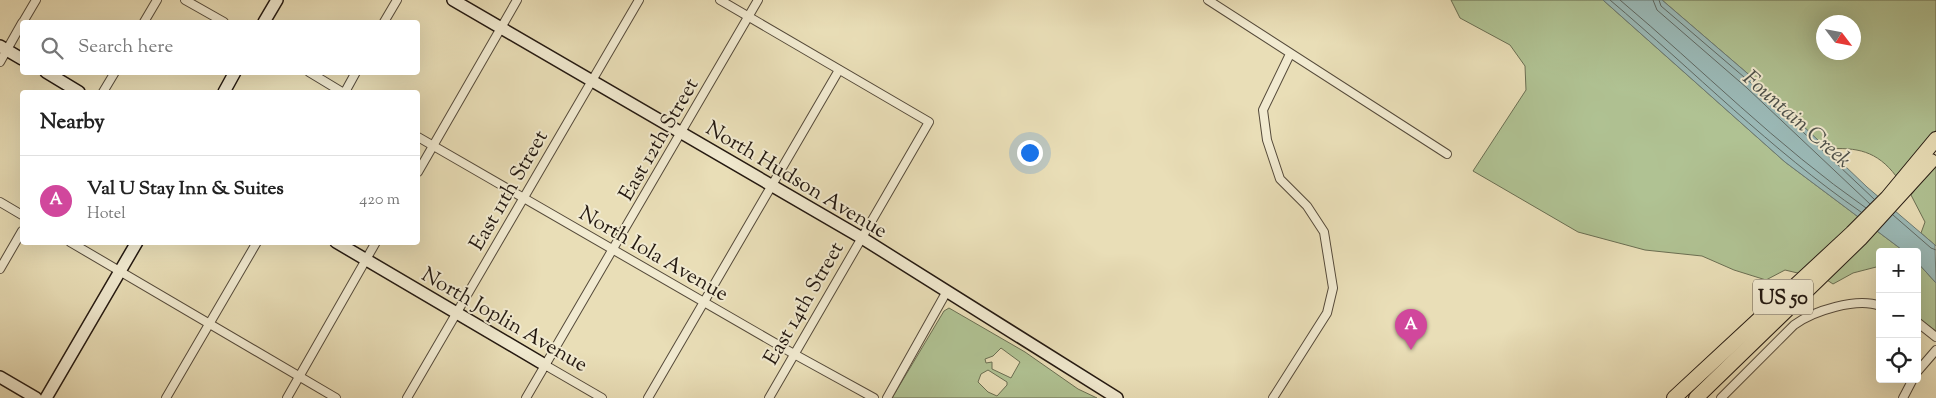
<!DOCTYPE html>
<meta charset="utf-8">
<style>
:root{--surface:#fff;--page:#f2f2f2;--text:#222;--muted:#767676;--line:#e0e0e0;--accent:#8f2418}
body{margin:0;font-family:"Sorts Mill Goudy",serif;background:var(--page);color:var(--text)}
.controls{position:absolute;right:15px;bottom:15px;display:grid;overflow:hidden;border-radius:5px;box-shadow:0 5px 20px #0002}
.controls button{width:45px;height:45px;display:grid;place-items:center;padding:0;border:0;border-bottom:1px solid var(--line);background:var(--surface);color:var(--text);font:25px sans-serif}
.compass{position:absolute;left:1816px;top:15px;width:45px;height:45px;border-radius:50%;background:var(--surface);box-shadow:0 5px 20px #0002;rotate:122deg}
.you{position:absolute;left:1029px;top:152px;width:18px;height:18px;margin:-12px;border:4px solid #fff;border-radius:50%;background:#1a73e8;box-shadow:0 0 0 8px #1a73e833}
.badge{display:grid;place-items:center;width:32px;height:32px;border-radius:50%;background:var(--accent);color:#fff;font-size:16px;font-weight:700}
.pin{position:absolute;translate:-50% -41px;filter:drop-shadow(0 1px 2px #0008)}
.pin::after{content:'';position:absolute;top:26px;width:18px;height:15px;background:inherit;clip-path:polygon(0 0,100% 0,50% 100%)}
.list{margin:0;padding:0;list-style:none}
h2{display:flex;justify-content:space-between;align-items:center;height:65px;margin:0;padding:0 20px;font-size:21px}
h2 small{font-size:16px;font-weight:400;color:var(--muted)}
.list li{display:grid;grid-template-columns:32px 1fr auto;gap:15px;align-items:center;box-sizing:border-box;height:90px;padding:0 20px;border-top:1px solid var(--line)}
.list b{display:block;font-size:19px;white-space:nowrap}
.list p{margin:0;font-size:16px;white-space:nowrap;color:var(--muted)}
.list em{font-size:16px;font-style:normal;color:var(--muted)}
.icon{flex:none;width:28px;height:28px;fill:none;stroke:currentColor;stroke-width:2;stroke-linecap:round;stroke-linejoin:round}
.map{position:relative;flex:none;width:1936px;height:398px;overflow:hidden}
.search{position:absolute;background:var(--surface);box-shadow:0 5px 20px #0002;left:20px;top:20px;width:400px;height:55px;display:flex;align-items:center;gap:12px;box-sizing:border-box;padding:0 18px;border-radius:5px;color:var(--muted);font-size:19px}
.panel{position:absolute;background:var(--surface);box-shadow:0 5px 20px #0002;left:20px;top:90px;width:400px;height:155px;border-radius:5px}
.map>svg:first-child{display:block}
.green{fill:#b0c293;stroke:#6a6e52;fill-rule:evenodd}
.water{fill:#9bbab8;stroke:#6b7a75}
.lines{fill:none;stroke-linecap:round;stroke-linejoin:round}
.shore{stroke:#606a64;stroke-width:1}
.street-casing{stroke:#554a3a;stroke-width:10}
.secondary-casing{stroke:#241911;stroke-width:14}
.highway-casing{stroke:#241911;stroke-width:16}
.street{stroke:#f1ead0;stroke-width:8}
.secondary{stroke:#f1ead0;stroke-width:11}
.highway{stroke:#e9deb7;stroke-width:14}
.labels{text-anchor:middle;stroke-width:4;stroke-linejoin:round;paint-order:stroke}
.shield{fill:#f1ead0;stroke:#62584a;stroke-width:1}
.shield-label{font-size:20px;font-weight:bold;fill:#241911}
.street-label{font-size:21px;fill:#241911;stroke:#f1ead0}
.water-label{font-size:22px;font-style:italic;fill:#4e514b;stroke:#f1ead0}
</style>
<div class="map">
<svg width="1936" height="398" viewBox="0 0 1936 398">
<rect width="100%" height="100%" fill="#e9deb7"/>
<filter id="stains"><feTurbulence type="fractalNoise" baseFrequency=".004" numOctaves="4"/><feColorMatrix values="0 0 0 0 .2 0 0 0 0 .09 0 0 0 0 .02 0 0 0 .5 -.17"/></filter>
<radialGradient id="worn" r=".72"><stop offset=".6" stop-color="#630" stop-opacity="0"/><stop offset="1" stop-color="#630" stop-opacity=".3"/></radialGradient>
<!-- green -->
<g class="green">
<path d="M1451 0H1603L1785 162 1905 252H1880V266L1853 273 1833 284 1827 280 1785 270 1766 280 1734 270 1702 256 1645 250 1578 232 1473 171 1526 90 1525 66 1510 45 1460 18Z"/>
<path d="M1662 0H1936V130L1896 176C1877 151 1857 147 1827 149L1754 79ZM1824 22H1854V52H1824Z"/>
<path d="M1936 163V246L1921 233 1925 222 1911 195Z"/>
<path d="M1917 262 1936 283V331L1917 317Z"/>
<path d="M949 308 1025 352 1078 389 1097 398H892L944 311ZM1001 348 1020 362 1011 378 992 369V362L986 363 985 359 993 356ZM988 370 1007 382V385L997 396 988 392 978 382 981 374Z"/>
</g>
<!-- water -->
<path class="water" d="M1603 0H1662L1754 79 1867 187 1935 245 1936 283 1917 262V252H1905L1785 162Z"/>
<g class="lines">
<!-- shore -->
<g class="shore">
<path d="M1610 0C1694 71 1771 150 1861 212"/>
<path d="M1620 0C1702 69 1777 146 1866 208"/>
<path d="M1653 0 1657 10 1747 88 1870 204"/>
<path d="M1659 0 1661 6 1751 83 1874 199"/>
<path d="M1893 215 1931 248 1936 250"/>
</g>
<defs>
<g id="street">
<path d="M185 0 224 22"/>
<path d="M720 0 929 122 769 398"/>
<path d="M1208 0 1447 154"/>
<path d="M23 22 36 0"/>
<path d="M144 22 157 0"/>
<path d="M384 22 397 0"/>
<path d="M0 62 22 23"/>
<path d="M309 72 342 92"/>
<path d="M103 92 115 72"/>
<path d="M345 92 356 72"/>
<path d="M418 137 794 354 874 398"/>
<path d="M418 172 517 0"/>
<path d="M0 202 22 215"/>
<path d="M70 242 336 398"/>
<path d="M0 269 22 231"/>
<path d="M1917 322 1936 337"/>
<path d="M545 365 602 398"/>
<path d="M1917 372 1936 350"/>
<path d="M166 398 257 242"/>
<path d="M287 398 376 242"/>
<path d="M407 398 639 0"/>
<path d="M526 398 758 0"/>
<path d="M648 398 839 70"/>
<path d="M887 398 947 291"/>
<path d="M1273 398 1327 313 1333 288 1324 232 1307 206 1280 179 1267 140 1263 110 1290 54"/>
<path d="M1721 398 1794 325C1813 311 1857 297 1880 306"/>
<path d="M1903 398 1913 379"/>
</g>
<g id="secondary">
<path d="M453 0 862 238 1117 398"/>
<path d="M264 22 277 0"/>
<path d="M0 46 22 59"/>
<path d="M46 72 79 92"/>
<path d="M224 92 235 72"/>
<path d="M336 242 545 365"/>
<path d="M0 377 36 398"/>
<path d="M46 398 137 242"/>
</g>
<g id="highway">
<path d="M1674 398 1852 233 1887 198 1936 139"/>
<path d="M1696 398 1860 239 1931 161"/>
</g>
</defs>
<!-- street casing -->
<use href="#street" class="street-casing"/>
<!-- secondary casing -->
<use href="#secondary" class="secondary-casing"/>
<!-- highway casing -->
<use href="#highway" class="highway-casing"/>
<!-- street -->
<use href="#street" class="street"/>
<!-- secondary -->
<use href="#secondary" class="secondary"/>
<!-- highway -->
<use href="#highway" class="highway"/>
</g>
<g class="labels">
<!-- shield labels -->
<rect class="shield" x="1753" y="279.5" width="60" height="35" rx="4"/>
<g class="shield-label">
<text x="1783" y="304">US 50</text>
</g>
<!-- street labels -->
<g class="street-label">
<text transform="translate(658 139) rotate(-60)" y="7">East 12th Street</text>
<text transform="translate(797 179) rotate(31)" y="7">North Hudson Avenue</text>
<text transform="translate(508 190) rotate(-60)" y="7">East 11th Street</text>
<text transform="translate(654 253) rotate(30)" y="7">North Iola Avenue</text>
<text transform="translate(803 303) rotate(-60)" y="7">East 14th Street</text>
<text transform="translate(505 319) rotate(30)" y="7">North Joplin Avenue</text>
</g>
<!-- water labels -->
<g class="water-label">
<text transform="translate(1798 118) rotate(41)" y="8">Fountain Creek</text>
</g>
</g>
<rect width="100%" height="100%" filter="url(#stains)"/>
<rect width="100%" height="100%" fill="url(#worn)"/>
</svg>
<div class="controls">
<button>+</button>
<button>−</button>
<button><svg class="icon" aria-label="locate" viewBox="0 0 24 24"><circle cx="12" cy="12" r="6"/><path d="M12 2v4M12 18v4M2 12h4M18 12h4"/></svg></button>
</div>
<svg class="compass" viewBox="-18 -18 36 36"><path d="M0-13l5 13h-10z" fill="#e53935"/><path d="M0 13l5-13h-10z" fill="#767676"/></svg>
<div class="you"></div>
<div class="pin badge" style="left:1411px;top:350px;background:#d1479c">A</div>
<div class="search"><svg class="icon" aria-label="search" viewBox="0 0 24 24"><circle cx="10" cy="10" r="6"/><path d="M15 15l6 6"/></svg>Search here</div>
<section class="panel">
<h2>Nearby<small></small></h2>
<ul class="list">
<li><span class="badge" style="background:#d1479c">A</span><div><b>Val U Stay Inn &amp; Suites</b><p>Hotel</p></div><em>420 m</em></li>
</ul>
</section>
</div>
